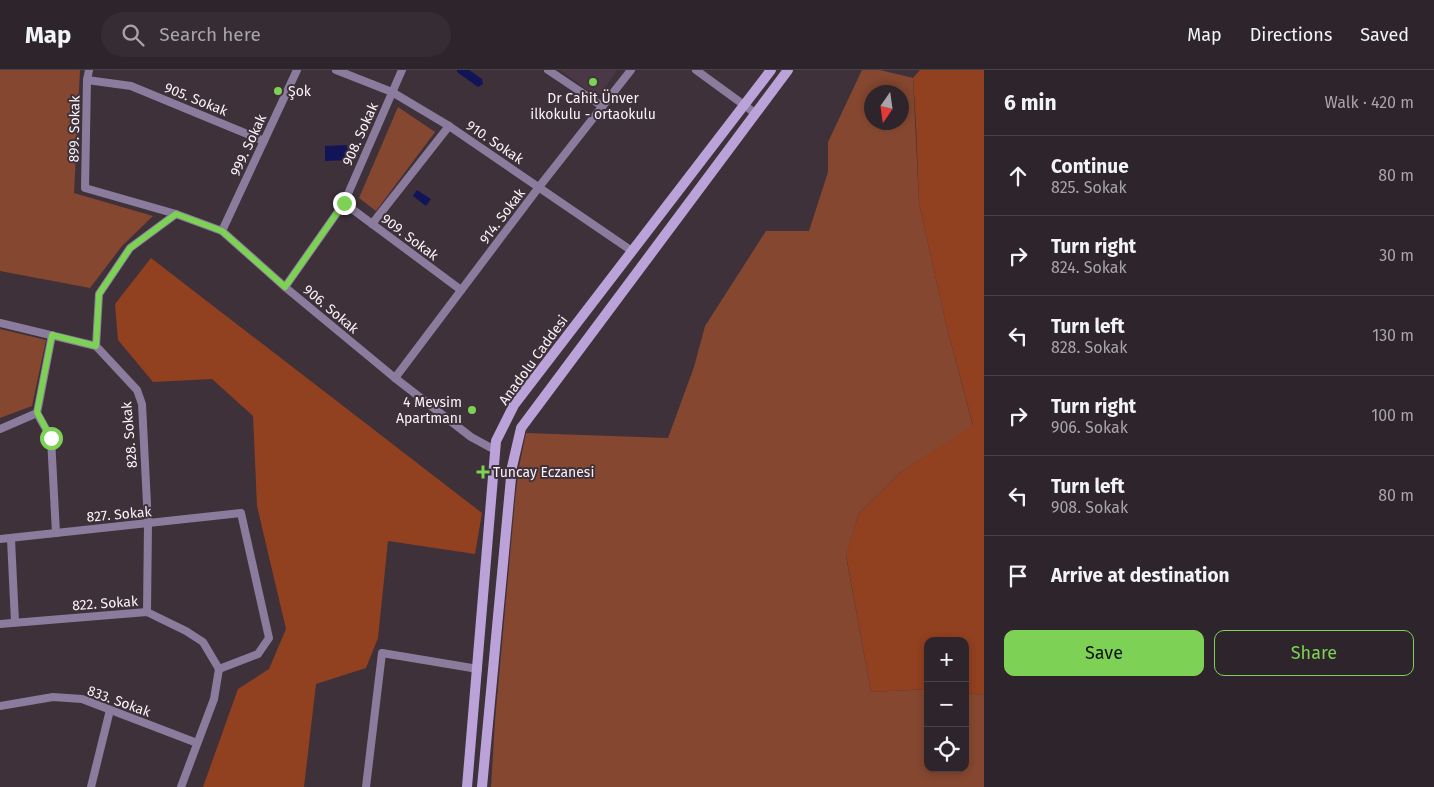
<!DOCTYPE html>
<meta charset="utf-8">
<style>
:root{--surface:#2e252c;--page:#362d34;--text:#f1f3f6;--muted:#a7a5a9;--line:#494248;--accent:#7dd154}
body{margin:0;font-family:"Fira Sans",sans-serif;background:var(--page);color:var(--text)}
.controls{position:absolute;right:15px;bottom:15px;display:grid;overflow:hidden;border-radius:10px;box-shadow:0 2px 8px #0003}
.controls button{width:45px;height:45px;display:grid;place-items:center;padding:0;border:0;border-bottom:1px solid var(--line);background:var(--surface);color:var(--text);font:25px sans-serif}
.compass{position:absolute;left:864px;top:15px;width:45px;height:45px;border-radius:50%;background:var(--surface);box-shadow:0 2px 8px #0003;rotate:193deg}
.stop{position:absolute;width:15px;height:15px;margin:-11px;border:4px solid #7dd154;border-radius:50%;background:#fff}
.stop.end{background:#7dd154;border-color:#fff;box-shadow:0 1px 5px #0008}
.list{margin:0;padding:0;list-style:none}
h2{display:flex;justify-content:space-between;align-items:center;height:65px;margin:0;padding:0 20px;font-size:21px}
h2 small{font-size:16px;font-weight:400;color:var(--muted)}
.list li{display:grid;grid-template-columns:32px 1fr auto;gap:15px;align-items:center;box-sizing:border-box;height:80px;padding:0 20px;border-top:1px solid var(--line)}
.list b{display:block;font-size:19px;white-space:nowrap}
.list p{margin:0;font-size:16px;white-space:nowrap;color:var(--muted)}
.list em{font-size:16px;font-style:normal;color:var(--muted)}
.actions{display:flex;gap:10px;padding:15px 20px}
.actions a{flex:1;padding:11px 0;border:1px solid var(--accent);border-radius:10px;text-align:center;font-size:18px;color:var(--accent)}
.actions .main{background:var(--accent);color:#111}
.icon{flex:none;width:28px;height:28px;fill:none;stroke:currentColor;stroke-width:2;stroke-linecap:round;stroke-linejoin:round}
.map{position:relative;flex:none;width:984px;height:717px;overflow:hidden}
header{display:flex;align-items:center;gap:30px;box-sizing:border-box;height:70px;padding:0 25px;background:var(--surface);border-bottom:1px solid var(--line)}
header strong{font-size:24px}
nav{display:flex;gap:28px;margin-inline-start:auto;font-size:18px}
.search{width:350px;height:45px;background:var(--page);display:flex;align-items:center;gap:12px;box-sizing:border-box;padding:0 18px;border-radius:28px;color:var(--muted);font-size:19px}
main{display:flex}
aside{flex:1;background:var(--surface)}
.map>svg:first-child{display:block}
.built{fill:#4b3846}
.green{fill:#854730;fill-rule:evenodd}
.forest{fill:#914020}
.water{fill:#121458}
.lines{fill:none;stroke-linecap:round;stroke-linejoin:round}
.minor{stroke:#8b7c9e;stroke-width:8}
.secondary{stroke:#bba3da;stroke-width:10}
.route{stroke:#7dd154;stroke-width:6}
.poi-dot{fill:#7dd154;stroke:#3e313a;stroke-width:2}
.labels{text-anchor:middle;stroke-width:4;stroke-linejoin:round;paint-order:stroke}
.poi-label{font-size:14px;fill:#fbf2f8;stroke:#3e313a;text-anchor:start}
.street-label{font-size:14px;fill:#fbf2f8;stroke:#3e313a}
</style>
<header>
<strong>Map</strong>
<div class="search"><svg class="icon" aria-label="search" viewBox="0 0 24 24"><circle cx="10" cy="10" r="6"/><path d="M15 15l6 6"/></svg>Search here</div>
<nav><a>Map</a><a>Directions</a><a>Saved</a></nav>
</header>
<main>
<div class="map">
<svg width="984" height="717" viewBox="0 0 984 717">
<rect width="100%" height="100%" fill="#3e313a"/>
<!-- built -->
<path class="built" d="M560 0H617L601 24H593Z"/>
<!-- green -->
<g class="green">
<path d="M0 0H80L74 123 153 146 122 176 90 218 0 201Z"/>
<path d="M862 0H880L913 8 919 133 946 254 973 356 901 402 859 443 846 486 871 622 928 619V698H965V623L984 625V717H491L495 651 515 430 519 397 526 363 668 368 694 297 705 256 766 161H809L828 102V72ZM872 22H902V52H872Z"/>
<path d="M398 37 435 62 376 141 359 128Z"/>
<path d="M0 259 46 270 32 336 0 348Z"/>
</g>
<!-- forest -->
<g class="forest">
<path d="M920 0H984V625L965 623V571H928V619L871 622 846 485 859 443 901 402 973 355 946 254 919 133 916 55 913 8Z"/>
<path d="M151 188 482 443 475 484 388 471 378 568 366 598 316 614 304 717H203L238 619 269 599 286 559 257 436 253 346 212 309 153 312 118 270 115 234Z"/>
</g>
<!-- water -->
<g class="water">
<path d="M457 0H469L482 9 483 14 478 17 457 2Z"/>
<path d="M347 75 348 90 325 91V76Z"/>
<path d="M417 120 431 129 426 136 413 126Z"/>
</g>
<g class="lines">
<!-- minor -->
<g class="minor">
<path d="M89 0 87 10 85 118 176 144 222 161 285 217 395 308 471 367 495 380"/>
<path d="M336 0 392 22 449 56 632 181"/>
<path d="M548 0 602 36"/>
<path d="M696 0 755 43"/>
<path d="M87 10 131 16 264 71"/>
<path d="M344 133 461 220"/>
<path d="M372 154 449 56"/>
<path d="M222 161 297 0"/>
<path d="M285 217 344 133 402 0"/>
<path d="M0 253 96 276"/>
<path d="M52 265 37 343 51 368 56 463"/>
<path d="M395 308 539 117 631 0"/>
<path d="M0 359 37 343"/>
<path d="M0 469 241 443 269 568 258 584 219 599"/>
<path d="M11 469 15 552"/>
<path d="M147 542 148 454 142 334 137 320 96 276 99 224 130 178 176 144"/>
<path d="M0 554 147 542 186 561 203 572 219 599"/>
<path d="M0 636 53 627 82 629 197 673"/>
<path d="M91 717 110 640"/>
<path d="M181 717 214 629 219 599"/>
<path d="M366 717 382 583 478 599"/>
</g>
<!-- secondary -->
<g class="secondary">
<path d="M467 717 496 371 514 335 771 0"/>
<path d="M482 717 512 397 521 358 788 0"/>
</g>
</g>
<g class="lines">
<!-- route -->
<path class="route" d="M51 368 37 342 52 265 96 276 99 224 130 178 176 144 222 161 285 217 344 133"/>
</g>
<!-- markers -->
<g class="poi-dot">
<circle cx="593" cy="12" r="5"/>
<circle cx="278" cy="21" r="5"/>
<circle cx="472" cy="340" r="5"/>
<path d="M480.5 394.5h5v5h5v5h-5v5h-5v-5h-5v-5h5z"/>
</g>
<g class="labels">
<!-- poi labels -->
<g class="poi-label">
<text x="288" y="26">Şok</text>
<text x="593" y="33" text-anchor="middle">Dr Cahit Ünver<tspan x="593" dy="16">ilkokulu - ortaokulu</tspan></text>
<text x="462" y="337" text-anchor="end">4 Mevsim<tspan x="462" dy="16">Apartmanı</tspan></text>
<text x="493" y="407">Tuncay Eczanesi</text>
</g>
<!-- street labels -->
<g class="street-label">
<text transform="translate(196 29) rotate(22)" y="5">905. Sokak</text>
<text transform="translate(74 59) rotate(-89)" y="5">899. Sokak</text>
<text transform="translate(360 64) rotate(-66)" y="5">908. Sokak</text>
<text transform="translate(495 72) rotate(34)" y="5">910. Sokak</text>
<text transform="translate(248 75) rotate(-65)" y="5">999. Sokak</text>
<text transform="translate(502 146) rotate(-53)" y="5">914. Sokak</text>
<text transform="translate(410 167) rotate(37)" y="5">909. Sokak</text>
<text transform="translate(331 239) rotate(40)" y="5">906. Sokak</text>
<text transform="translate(533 290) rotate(-54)" y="5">Anadolu Caddesi</text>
<text transform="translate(129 365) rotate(-95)" y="5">828. Sokak</text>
<text transform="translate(119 444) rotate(-5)" y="5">827. Sokak</text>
<text transform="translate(105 533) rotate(-4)" y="5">822. Sokak</text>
<text transform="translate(119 631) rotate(20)" y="5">833. Sokak</text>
</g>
</g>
</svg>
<div class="controls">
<button>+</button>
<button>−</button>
<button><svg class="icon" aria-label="locate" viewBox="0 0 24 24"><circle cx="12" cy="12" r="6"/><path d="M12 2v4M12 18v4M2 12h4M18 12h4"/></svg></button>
</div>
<svg class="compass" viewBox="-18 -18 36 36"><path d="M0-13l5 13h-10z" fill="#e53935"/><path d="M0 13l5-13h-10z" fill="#a7a5a9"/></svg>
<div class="stop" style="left:51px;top:368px"></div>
<div class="stop end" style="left:344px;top:133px"></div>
</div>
<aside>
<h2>6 min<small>Walk · 420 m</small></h2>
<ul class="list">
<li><svg class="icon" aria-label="ahead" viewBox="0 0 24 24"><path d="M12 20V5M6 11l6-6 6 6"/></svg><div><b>Continue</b><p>825. Sokak</p></div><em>80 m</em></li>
<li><svg class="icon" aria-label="right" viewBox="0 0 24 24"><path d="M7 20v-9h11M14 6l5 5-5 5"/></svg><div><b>Turn right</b><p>824. Sokak</p></div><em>30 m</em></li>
<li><svg class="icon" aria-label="left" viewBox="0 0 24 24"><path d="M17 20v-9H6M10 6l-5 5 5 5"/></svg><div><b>Turn left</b><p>828. Sokak</p></div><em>130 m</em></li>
<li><svg class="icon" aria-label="right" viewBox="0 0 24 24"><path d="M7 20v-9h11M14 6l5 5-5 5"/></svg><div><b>Turn right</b><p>906. Sokak</p></div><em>100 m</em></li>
<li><svg class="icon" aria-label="left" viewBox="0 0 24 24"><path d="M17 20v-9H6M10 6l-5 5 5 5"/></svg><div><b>Turn left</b><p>908. Sokak</p></div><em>80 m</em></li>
<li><svg class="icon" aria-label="arrive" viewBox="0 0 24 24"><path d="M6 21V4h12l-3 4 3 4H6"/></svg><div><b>Arrive at destination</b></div></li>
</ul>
<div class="actions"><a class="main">Save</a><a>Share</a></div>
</aside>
</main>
